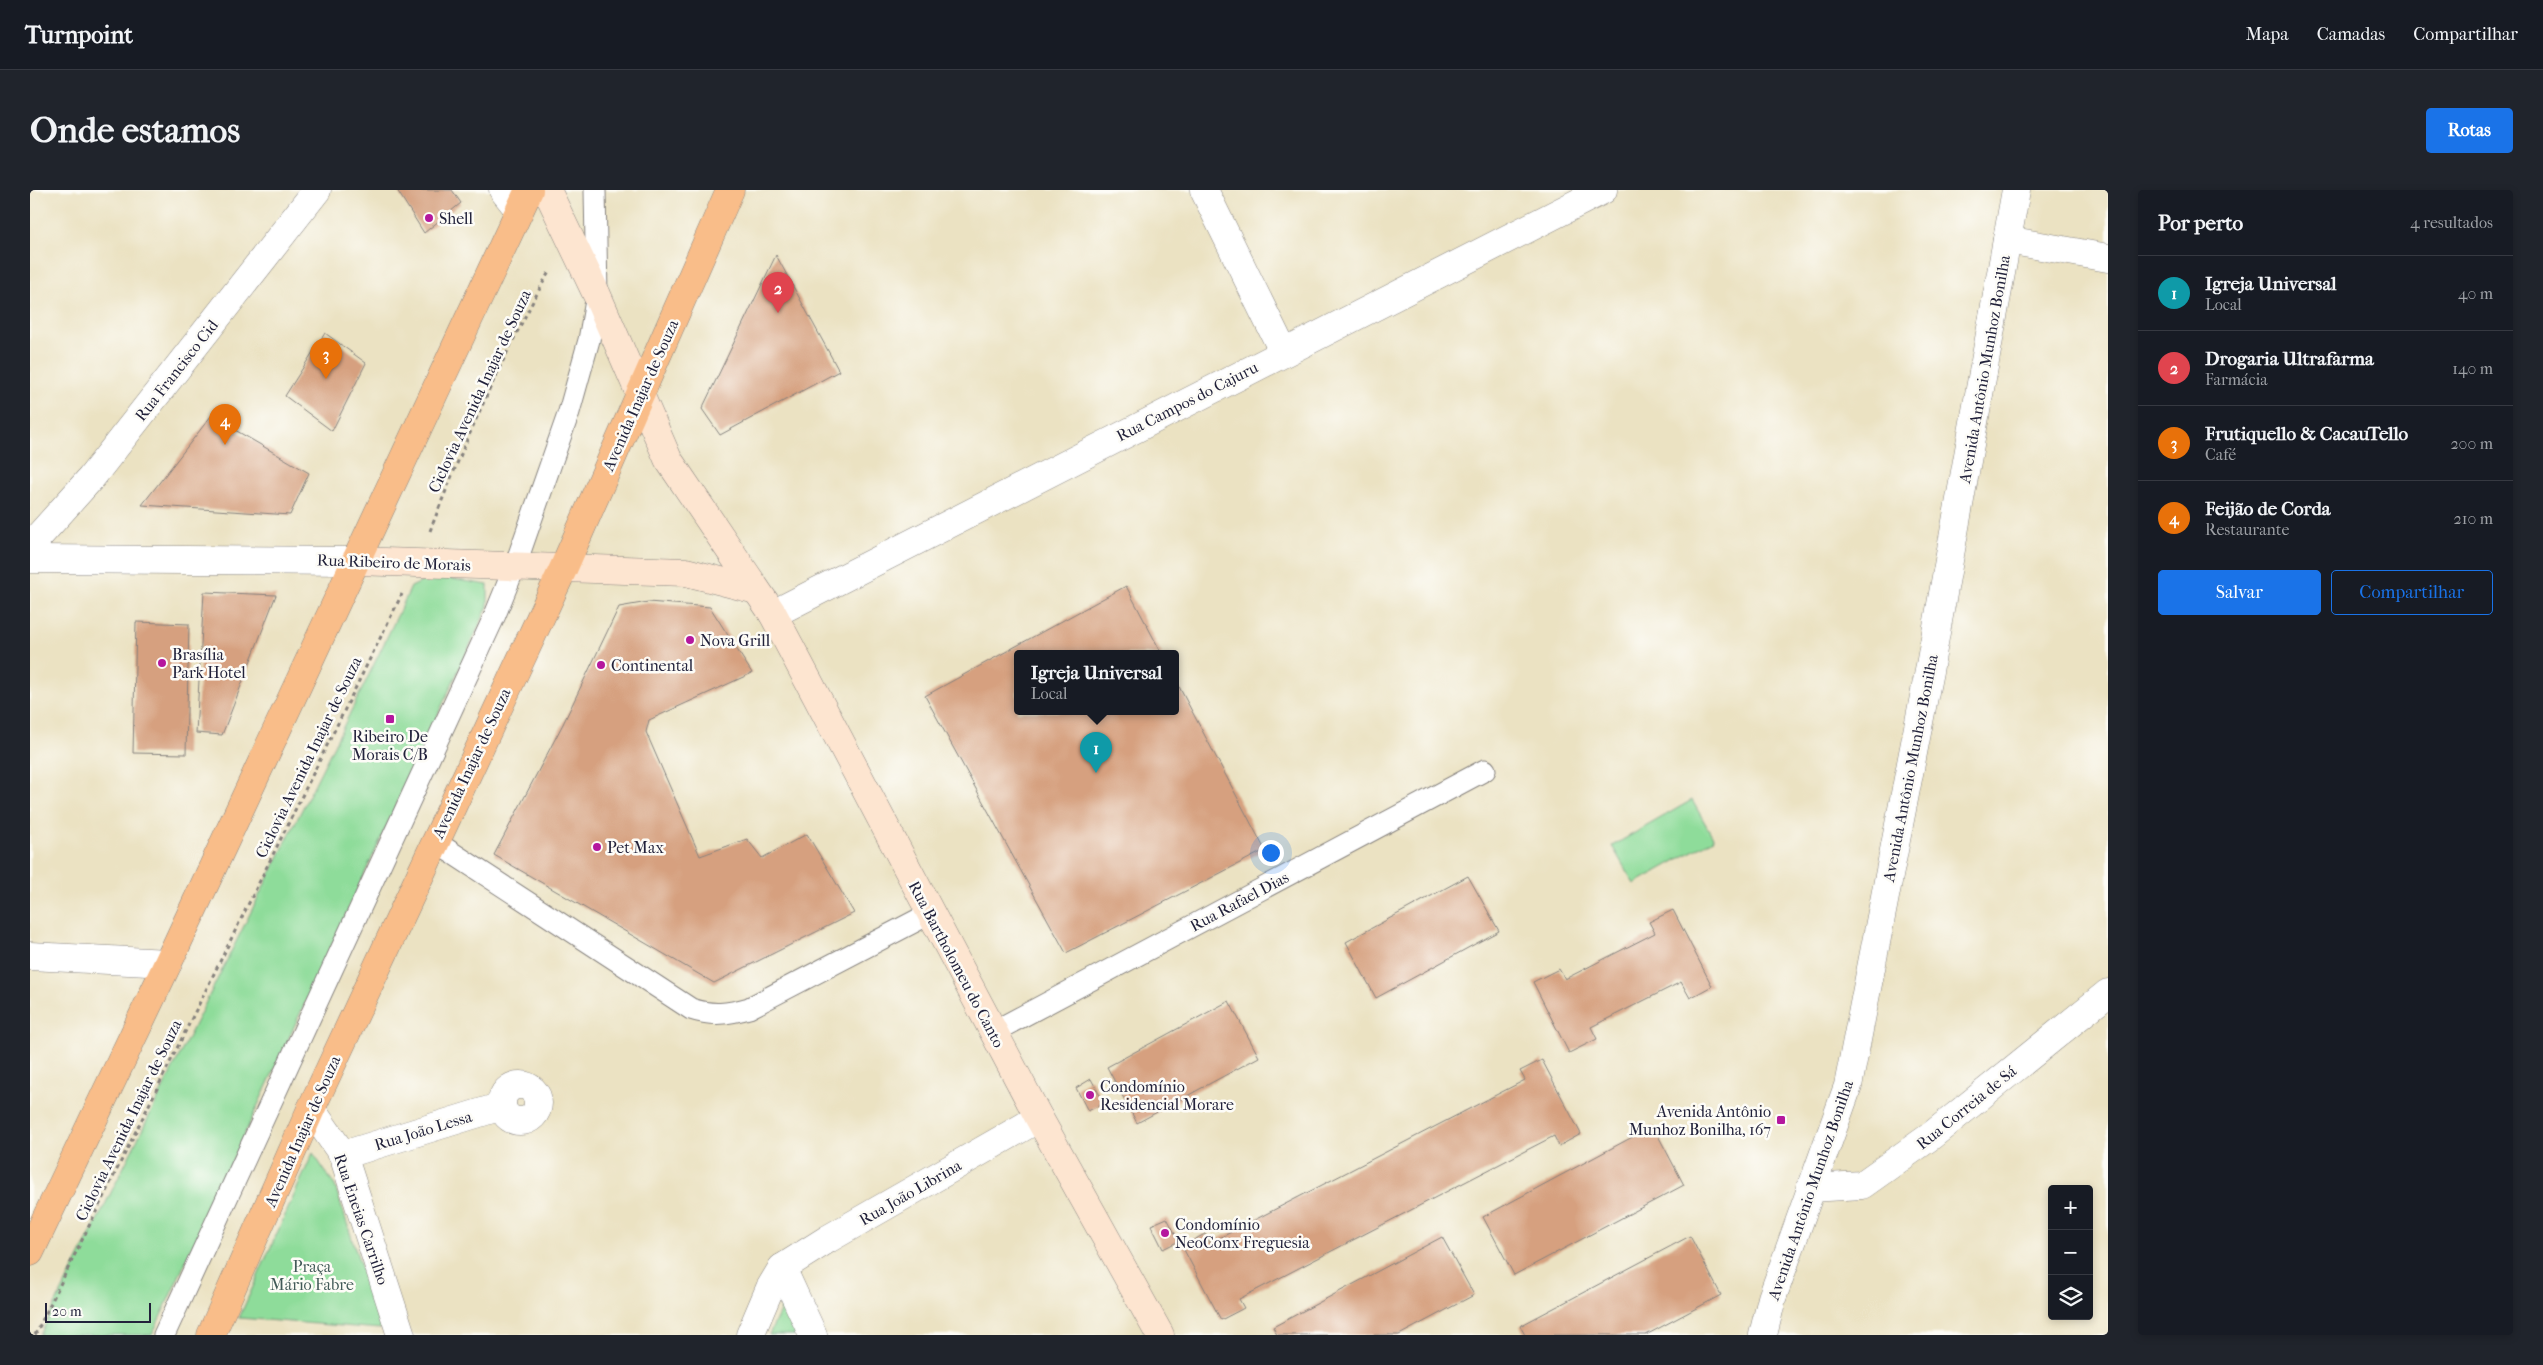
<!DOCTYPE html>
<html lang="pt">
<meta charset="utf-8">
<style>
:root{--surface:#171b24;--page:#20242c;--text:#f1f3f6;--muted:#9ea1a6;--line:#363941;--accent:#1a73e8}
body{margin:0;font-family:"IM FELL French Canon",serif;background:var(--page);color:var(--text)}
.controls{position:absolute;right:15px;bottom:15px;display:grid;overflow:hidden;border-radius:5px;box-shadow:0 2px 8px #0003}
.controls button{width:45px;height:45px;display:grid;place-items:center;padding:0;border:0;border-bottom:1px solid var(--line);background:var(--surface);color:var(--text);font:25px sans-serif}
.scale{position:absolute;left:15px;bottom:12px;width:106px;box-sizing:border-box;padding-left:5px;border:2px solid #22223b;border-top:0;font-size:14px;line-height:18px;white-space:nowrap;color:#22223b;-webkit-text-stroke:4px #fdfcf7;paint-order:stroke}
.you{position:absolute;left:1240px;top:662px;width:18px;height:18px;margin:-12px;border:4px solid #fff;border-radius:50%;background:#1a73e8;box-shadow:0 0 0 8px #1a73e833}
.badge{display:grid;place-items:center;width:32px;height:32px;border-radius:50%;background:var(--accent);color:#fff;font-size:16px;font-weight:700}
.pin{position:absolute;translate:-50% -41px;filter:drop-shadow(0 1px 2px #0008)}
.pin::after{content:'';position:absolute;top:26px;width:18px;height:15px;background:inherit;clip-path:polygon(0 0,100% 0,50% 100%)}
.popup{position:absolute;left:984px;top:460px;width:165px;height:65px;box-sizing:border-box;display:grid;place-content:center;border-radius:5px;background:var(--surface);filter:drop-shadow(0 1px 4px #0005);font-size:16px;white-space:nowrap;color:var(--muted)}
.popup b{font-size:19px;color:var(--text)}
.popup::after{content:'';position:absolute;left:50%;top:100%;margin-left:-10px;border:10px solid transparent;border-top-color:var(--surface)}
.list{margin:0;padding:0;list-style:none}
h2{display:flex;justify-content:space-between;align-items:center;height:65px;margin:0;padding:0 20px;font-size:21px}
h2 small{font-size:16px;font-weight:400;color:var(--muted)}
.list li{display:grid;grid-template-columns:32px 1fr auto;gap:15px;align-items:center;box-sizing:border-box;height:75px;padding:0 20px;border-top:1px solid var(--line)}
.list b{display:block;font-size:19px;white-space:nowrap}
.list p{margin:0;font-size:16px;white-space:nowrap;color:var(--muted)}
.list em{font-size:16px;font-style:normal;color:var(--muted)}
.actions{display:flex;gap:10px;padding:15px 20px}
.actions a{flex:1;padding:11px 0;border:1px solid var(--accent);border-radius:5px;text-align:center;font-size:18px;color:var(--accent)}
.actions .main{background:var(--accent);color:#fff}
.icon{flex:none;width:28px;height:28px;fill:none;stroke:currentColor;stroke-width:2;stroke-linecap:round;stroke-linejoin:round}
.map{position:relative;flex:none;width:2078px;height:1145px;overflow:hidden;border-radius:5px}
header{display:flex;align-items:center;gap:30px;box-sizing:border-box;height:70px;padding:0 25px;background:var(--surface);border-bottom:1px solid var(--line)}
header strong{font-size:24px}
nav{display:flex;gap:28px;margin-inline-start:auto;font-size:18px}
.intro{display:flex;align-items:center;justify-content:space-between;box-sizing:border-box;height:120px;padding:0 30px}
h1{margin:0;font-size:35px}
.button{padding:12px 22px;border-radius:5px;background:var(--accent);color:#fff;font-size:18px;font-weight:700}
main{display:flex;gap:30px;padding:0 30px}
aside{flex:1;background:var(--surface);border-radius:5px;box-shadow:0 2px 8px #0003}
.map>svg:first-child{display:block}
.green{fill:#8edc9a;stroke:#587f6a}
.building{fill:#d6a07f}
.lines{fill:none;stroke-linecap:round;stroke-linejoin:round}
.service-casing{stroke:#86827e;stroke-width:23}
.minor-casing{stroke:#86827e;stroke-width:29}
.tertiary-casing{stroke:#86827e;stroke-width:29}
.secondary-casing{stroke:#86827e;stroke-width:29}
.primary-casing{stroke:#86827e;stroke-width:29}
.path{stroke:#86827e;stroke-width:3;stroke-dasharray:4 4;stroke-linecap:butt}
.service{stroke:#fff;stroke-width:21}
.minor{stroke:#fff;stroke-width:28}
.tertiary{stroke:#fff;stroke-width:28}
.secondary{stroke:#fde5d0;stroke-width:28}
.primary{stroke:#f9bd89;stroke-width:28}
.poi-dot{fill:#b5179e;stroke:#fdfcf7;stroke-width:2}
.labels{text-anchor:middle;stroke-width:5;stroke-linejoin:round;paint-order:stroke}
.poi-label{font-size:16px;fill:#22223b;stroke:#fdfcf7;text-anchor:start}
.street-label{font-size:16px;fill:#22223b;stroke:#fdfcf7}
.park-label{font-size:16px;fill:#425a58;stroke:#fdfcf7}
</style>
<header>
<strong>Turnpoint</strong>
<nav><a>Mapa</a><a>Camadas</a><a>Compartilhar</a></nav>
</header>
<div class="intro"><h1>Onde estamos</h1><a class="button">Rotas</a></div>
<main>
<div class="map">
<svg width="2078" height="1145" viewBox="0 0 2078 1145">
<rect width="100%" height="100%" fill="#fdfcf7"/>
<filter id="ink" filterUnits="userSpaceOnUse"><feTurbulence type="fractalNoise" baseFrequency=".02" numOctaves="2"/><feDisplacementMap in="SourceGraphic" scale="10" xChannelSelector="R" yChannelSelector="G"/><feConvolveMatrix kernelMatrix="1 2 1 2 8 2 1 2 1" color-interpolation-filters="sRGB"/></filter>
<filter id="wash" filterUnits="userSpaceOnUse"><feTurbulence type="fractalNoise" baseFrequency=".0096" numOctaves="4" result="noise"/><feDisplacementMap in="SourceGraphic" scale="20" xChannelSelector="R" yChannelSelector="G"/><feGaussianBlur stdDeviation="1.12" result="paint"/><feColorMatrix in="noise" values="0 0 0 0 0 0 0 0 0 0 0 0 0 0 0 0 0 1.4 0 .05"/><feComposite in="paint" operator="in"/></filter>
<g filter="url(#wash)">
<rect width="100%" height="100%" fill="#ebe2c2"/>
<!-- green -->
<g class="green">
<path d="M404 386 458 395V416L122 1145H10L334 495 381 397Z"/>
<path d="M1662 610 1684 649 1604 694 1582 656Z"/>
<path d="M283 963 305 996 351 1139 209 1128Z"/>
<path d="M753 1115 767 1145H739Z"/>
</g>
<g id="blocks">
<!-- building -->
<g class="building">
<path d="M367 0H422L431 13 394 43Z"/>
<path d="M746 65 809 181 690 245 672 219Z"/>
<path d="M295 143 336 173 302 241 255 206Z"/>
<path d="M181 226 279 283 260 325 112 315Z"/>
<path d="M1096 396 1132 464H987V522H1145V489L1235 660 1036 763 895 506Z"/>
<path d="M174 402 246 405 192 545 166 543Z"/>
<path d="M618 412 680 417 722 483 619 530 616 542 670 666 717 649 732 668 777 644 824 723 684 793 464 665 533 534 589 417Z"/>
<path d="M106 432 159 434 156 564 103 563Z"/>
<path d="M1438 686 1469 741 1346 808 1316 752Z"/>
<path d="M1643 720 1682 796 1660 808 1651 792 1561 837 1567 849 1539 863 1503 792 1529 779 1535 789 1625 743 1619 732Z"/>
<path d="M1199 811 1229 867 1107 933 1077 877Z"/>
<path d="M1512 870 1551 944 1529 956 1524 946 1209 1109 1214 1118 1191 1130 1152 1056 1175 1044 1180 1053 1495 890 1490 881Z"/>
<path d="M1061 889 1074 913 1058 921 1046 898Z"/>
<path d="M1623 936 1654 995 1484 1085 1453 1027Z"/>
<path d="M1137 1028 1149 1051 1133 1059 1121 1035Z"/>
<path d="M1660 1046 1691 1105 1616 1145H1495L1490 1136Z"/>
<path d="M1412 1047 1444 1105 1369 1145H1247L1243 1137Z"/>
</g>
</g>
</g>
<g filter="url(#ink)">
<use href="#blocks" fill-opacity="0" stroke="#86827e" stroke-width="1"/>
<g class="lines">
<defs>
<g id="service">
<path d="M404 651 661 819C682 826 698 824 719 818L899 724"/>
<path d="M963 842 1455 580"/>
<path d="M134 1145 465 425 485 376 539 222 559 150 567 105 565 0"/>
</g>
<g id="minor">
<path d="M1174 0 1253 161"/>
<path d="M1977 50 2078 68"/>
<path d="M0 356 61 288 287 0"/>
<path d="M743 424 1573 0"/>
<path d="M0 766 138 773"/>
<circle cx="490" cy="913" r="18"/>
<path d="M281 919 313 965 371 1145"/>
<path d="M313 965 472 916"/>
<path d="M1780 998 1832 995 1901 946 2078 803"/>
<path d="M752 1078 783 1145"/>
<path d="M720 1145 740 1098 752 1078 798 1049 1009 928"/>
</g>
<g id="tertiary">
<path d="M473 0 489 20"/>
<path d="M0 369 325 371"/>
<path d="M1733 1145 1742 1108 1818 896 1899 481 1986 0"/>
</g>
<g id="secondary">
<path d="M517 0 567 105 638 269 743 424 1009 928 1130 1145"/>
<path d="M325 371 656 382 726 400"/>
</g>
<g id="primary">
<path d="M0 1062 138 773 499 0"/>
<path d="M181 1145 281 919 534 377 700 0"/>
</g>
</defs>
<!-- service casing -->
<use href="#service" class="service-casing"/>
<!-- minor casing -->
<use href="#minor" class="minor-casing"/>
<!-- tertiary casing -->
<use href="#tertiary" class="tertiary-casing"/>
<!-- secondary casing -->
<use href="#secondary" class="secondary-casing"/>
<!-- primary casing -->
<use href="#primary" class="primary-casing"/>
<!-- path -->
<g class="path">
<path d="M400 341C434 253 473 164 519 82"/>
<path d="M5 1145 372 404"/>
</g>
<!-- service -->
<use href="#service" class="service"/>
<!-- minor -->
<use href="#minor" class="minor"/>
<!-- tertiary -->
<use href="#tertiary" class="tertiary"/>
<!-- secondary -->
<use href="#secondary" class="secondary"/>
<!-- primary -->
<use href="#primary" class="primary"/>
</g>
</g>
<!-- markers -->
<g class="poi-dot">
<circle cx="399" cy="28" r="5"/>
<circle cx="660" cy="450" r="5"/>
<circle cx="132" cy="473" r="5"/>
<circle cx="571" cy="475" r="5"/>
<rect x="355" y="524" width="10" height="10" rx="2.5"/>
<circle cx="567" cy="657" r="5"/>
<circle cx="1060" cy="905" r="5"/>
<rect x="1746" y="925" width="10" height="10" rx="2.5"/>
<circle cx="1135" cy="1043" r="5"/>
</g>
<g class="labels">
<!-- poi labels -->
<g class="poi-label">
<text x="409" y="34">Shell</text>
<text x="670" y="456">Nova Grill</text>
<text x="142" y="470">Brasília<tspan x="142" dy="18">Park Hotel</tspan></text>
<text x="581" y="481">Continental</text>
<text x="360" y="552" text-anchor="middle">Ribeiro De<tspan x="360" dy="18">Morais C/B</tspan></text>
<text x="577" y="663">Pet Max</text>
<text x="1070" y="902">Condomínio<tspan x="1070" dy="18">Residencial Morare</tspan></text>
<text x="1741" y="927" text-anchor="end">Avenida Antônio<tspan x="1741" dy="18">Munhoz Bonilha, 167</tspan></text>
<text x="1145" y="1040">Condomínio<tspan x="1145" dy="18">NeoConx Freguesia</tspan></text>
</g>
<!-- street labels -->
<g class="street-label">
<text transform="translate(1954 179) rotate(-80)" y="6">Avenida Antônio Munhoz Bonilha</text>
<text transform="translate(146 180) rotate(-52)" y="6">Rua Francisco Cid</text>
<text transform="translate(449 201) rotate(-65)" y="6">Ciclovia Avenida Inajar de Souza</text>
<text transform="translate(610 205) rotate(-66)" y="6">Avenida Inajar de Souza</text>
<text transform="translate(1157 211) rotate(-27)" y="6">Rua Campos do Cajuru</text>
<text transform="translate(364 372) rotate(2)" y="6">Rua Ribeiro de Morais</text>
<text transform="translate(278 567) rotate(-64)" y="6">Ciclovia Avenida Inajar de Souza</text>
<text transform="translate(441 573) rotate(-65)" y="6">Avenida Inajar de Souza</text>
<text transform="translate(1880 578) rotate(-79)" y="6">Avenida Antônio Munhoz Bonilha</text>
<text transform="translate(1209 711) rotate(-28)" y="6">Rua Rafael Dias</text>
<text transform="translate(927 774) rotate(62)" y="6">Rua Bartholomeu do Canto</text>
<text transform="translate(1936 917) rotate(-39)" y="6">Rua Correia de Sá</text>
<text transform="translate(98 930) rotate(-64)" y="6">Ciclovia Avenida Inajar de Souza</text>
<text transform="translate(393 940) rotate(-17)" y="6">Rua João Lessa</text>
<text transform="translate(272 941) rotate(-66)" y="6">Avenida Inajar de Souza</text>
<text transform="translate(1780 1000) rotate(-71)" y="6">Avenida Antônio Munhoz Bonilha</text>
<text transform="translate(880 1002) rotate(-30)" y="6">Rua João Librina</text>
<text transform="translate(332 1029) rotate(71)" y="6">Rua Eneias Carrilho</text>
</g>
<!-- park labels -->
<g class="park-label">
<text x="282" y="1082">Praça<tspan x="282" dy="18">Mário Fabre</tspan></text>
</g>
</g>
</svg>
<div class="controls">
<button>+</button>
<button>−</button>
<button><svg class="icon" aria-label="layers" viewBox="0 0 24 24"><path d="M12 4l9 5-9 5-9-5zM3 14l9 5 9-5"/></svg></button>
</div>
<div class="scale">20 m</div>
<div class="you"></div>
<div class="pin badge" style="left:1066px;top:583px;background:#0f9aa8">1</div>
<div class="popup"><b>Igreja Universal</b>Local</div>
<div class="pin badge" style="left:748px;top:123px;background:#e0444e">2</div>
<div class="pin badge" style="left:296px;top:189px;background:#e8710a">3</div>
<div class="pin badge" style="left:195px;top:255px;background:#e8710a">4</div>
</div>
<aside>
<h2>Por perto<small>4 resultados</small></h2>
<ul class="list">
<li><span class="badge" style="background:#0f9aa8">1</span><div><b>Igreja Universal</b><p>Local</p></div><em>40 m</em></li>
<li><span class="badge" style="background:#e0444e">2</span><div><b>Drogaria Ultrafarma</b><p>Farmácia</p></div><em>140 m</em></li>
<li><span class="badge" style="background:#e8710a">3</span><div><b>Frutiquello &amp; CacauTello</b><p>Café</p></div><em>200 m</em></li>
<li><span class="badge" style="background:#e8710a">4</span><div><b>Feijão de Corda</b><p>Restaurante</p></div><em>210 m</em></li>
</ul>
<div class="actions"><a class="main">Salvar</a><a>Compartilhar</a></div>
</aside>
</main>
